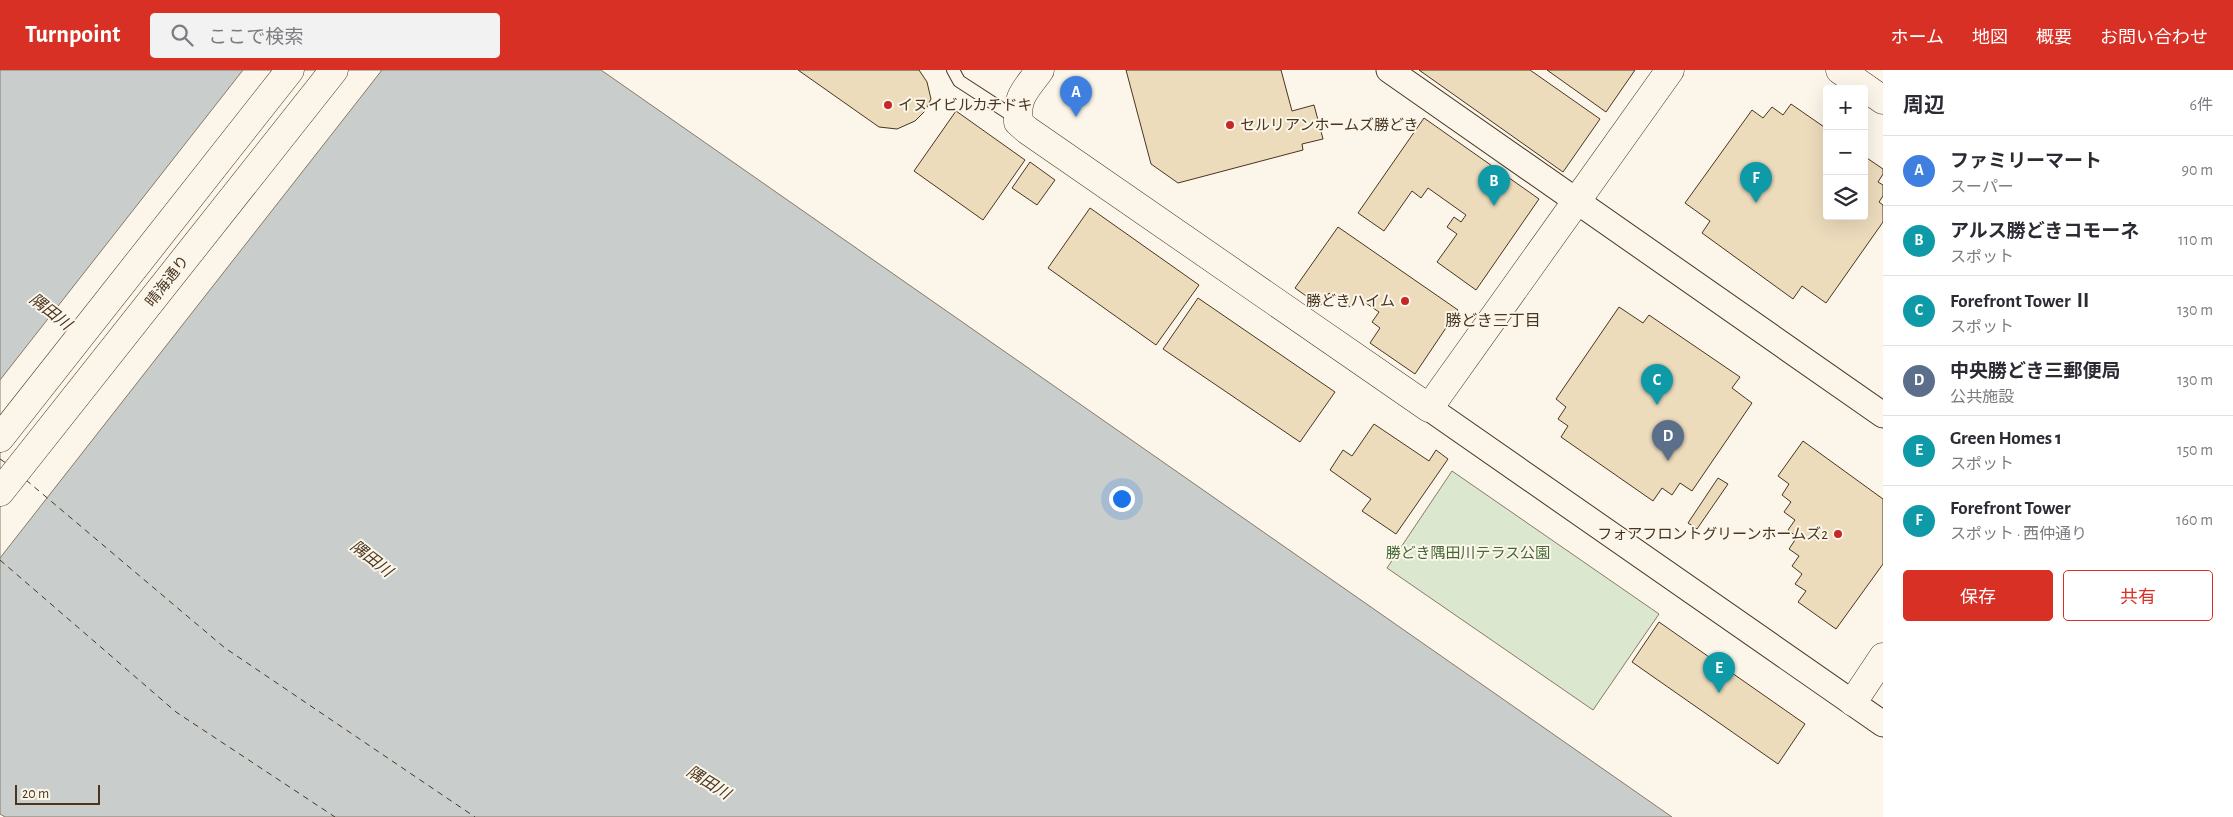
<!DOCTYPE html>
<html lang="ja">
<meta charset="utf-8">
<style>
:root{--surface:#fff;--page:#f2f2f3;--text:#2b2b33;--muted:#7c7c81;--line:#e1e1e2;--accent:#d93025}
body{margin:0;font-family:"Alegreya Sans","Noto Sans JP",sans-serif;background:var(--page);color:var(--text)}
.controls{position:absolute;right:15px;top:15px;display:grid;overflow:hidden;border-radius:5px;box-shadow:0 5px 20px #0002}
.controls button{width:45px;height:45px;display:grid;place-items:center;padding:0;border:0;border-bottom:1px solid var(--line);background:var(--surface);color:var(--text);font:25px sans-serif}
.scale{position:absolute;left:15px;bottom:12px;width:85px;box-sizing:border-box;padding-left:5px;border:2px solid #4a3520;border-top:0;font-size:14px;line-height:18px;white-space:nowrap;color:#4a3520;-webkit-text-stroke:4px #fbf6e9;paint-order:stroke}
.you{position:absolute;left:1121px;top:428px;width:18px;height:18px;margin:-12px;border:4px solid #fff;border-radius:50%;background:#1a73e8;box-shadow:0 0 0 8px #1a73e833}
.badge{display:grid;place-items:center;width:32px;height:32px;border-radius:50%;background:var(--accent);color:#fff;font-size:16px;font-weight:700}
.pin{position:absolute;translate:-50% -41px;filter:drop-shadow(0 1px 2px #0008)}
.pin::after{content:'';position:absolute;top:26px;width:18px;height:15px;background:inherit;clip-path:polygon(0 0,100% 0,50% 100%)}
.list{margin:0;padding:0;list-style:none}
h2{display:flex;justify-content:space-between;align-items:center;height:65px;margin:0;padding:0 20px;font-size:21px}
h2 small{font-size:16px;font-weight:400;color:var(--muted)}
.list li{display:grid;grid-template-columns:32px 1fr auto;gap:15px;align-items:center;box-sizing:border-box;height:70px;padding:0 20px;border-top:1px solid var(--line)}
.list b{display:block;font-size:19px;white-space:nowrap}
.list p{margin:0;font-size:16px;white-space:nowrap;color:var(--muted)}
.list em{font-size:16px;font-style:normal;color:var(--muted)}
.actions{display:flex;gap:10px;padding:15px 20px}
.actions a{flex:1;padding:11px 0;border:1px solid var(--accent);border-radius:5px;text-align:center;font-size:18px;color:var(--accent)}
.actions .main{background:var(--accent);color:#fff}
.icon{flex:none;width:28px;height:28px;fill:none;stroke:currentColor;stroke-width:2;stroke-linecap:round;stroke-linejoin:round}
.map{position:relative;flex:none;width:1883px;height:747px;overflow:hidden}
header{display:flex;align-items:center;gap:30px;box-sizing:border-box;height:70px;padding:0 25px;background:var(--accent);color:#fff}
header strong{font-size:24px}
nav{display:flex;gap:28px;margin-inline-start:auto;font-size:18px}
.search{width:350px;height:45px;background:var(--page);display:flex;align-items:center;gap:12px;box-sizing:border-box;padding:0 18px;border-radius:5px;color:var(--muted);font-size:19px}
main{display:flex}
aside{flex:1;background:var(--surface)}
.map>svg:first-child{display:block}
.green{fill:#dce7d0;stroke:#887966}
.water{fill:#c9cecd;stroke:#887966}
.pier{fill:#fbf6e9;stroke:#887966}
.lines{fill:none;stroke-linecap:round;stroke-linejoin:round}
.ferry{stroke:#4a3520;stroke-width:1;stroke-dasharray:6 5;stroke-linecap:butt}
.building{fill:#ecdcbc;stroke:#4a3520}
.service-casing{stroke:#4a3520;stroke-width:14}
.minor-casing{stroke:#4a3520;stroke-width:27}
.tertiary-casing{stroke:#4a3520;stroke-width:29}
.primary-casing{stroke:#4a3520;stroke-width:29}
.service{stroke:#fbf6e9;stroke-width:12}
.minor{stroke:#fbf6e9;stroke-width:25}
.tertiary{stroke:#fbf6e9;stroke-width:28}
.primary{stroke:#fbf6e9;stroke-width:28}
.poi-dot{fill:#c62828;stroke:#fbf6e9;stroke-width:2}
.labels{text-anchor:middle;stroke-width:4;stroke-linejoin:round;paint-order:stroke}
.poi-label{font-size:15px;fill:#4a3520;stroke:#fbf6e9;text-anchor:start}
.street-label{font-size:15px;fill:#4a3520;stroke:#fbf6e9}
.park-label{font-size:15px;fill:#436837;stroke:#fbf6e9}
.water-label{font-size:16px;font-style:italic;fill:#4a3520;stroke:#fbf6e9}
.neighbourhood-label{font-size:16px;fill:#4a3520;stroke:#fbf6e9}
</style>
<header>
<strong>Turnpoint</strong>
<div class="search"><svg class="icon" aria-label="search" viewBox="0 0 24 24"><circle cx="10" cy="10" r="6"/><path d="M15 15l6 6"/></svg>ここで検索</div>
<nav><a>ホーム</a><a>地図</a><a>概要</a><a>お問い合わせ</a></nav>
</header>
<main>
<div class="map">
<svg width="1883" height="747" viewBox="0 0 1883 747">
<rect width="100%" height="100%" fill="#fbf6e9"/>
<!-- green -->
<path class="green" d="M1452 401 1659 544 1593 640 1387 498Z"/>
<!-- water -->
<path class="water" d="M0 0H601L1672 747H5L0 744Z"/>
<!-- pier -->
<path class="pier" d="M243 0H382L0 488V310Z"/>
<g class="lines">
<!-- ferry -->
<g class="ferry">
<path d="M0 389 6 393"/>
<path d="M26 410 225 578 475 747"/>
<path d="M0 490 176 642 335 747"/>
</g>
</g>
<!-- building -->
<g class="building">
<path d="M798 0H919L927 12 931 29 925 41 915 51 897 59 879 57Z"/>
<path d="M1126 0H1281L1292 41 1314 35 1323 69 1302 74 1303 80 1178 113 1151 94Z"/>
<path d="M1419 0H1530L1600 49 1563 102Z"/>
<path d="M1547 0H1635L1606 42Z"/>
<path d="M1791 34 1827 59V146H1864V86L1883 99V104L1878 112 1883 115V126L1879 132 1883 135V152L1826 233 1802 216 1793 229 1702 163 1710 151 1685 133 1752 40 1763 48 1772 37 1783 45Z"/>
<path d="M956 41 1025 90 983 150 914 101Z"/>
<path d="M1424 48 1539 129 1476 220 1437 192 1457 164 1447 157 1454 147 1461 152 1466 145 1428 118 1421 128 1412 121 1384 161 1358 143Z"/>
<path d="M1030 92 1055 110 1037 135 1012 118Z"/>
<path d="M1090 138 1199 215 1156 275 1048 198Z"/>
<path d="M1338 157 1458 240 1415 304 1370 273 1380 258 1372 252 1379 242 1357 227 1350 237 1329 223 1320 236 1295 218Z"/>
<path d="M1198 228 1335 322 1300 372 1163 279Z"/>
<path d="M1619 237 1643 253 1649 245 1740 307 1732 318 1752 333 1692 421 1680 413 1672 425 1662 418 1653 431 1561 367 1568 356 1558 349 1566 337 1556 329Z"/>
<path d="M1374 354 1429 391 1436 380 1448 389 1396 464 1362 441 1371 429 1330 400 1343 380 1352 386Z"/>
<path d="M1803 371 1883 429V494L1836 559 1798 532 1806 521 1795 514 1802 504 1792 496 1799 486 1789 479 1797 467 1788 460 1795 450 1784 442 1791 432 1782 425 1789 414 1778 406Z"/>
<path d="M1718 408 1728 414 1697 459 1688 453Z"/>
<path d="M1659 552 1805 654 1778 694 1632 592Z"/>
</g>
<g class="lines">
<defs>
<path id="service" d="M953 0 959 11 1019 50"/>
<g id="minor">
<path d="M1389 0 1883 345"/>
<path d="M1429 338 1883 654"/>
</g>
<g id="tertiary">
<path d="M1040 0C1025 21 1017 25 1018 52L1027 60 1429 338 1670 0"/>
<path d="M1840 0 1883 30"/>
<path d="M1853 632 1883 587"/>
</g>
<g id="primary">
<path d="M0 368 290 0"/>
<path d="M0 422 334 0"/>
</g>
</defs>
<!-- service casing -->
<use href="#service" class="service-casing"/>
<!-- minor casing -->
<use href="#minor" class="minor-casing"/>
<!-- tertiary casing -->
<use href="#tertiary" class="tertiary-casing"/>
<!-- primary casing -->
<use href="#primary" class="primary-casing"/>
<!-- service -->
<use href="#service" class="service"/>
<!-- minor -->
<use href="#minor" class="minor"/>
<!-- tertiary -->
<use href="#tertiary" class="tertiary"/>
<!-- primary -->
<use href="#primary" class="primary"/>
</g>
<!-- markers -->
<g class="poi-dot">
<circle cx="888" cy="35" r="5"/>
<circle cx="1230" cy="55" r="5"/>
<circle cx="1405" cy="231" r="5"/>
<circle cx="1838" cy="464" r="5"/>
</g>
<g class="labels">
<!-- poi labels -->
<g class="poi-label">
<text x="898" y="40">イヌイビルカチドキ</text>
<text x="1240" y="60">セルリアンホームズ勝どき</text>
<text x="1395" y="236" text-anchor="end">勝どきハイム</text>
<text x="1828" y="469" text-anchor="end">フォアフロントグリーンホームズ2</text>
</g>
<!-- street labels -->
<g class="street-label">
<text transform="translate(167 211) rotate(-52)" y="5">晴海通り</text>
</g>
<!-- park labels -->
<g class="park-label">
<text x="1468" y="488">勝どき隅田川テラス公園</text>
</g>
<!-- water labels -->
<g class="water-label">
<text transform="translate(51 241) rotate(38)" y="6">隅田川</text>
<text transform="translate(372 488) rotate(38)" y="6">隅田川</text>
<text transform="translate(709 712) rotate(32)" y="6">隅田川</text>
</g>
<!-- neighbourhood labels -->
<g class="neighbourhood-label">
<text x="1493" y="256">勝どき三丁目</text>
</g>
</g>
</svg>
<div class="controls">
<button>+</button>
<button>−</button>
<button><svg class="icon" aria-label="layers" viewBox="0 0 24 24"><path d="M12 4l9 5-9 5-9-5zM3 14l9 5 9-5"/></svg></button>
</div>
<div class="scale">20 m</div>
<div class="you"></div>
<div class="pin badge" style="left:1076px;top:47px;background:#3f7fe0">A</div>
<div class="pin badge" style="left:1494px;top:136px;background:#0f9aa8">B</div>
<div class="pin badge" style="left:1657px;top:335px;background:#0f9aa8">C</div>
<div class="pin badge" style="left:1668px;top:391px;background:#5c6f8a">D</div>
<div class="pin badge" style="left:1719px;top:623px;background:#0f9aa8">E</div>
<div class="pin badge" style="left:1756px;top:133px;background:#0f9aa8">F</div>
</div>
<aside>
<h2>周辺<small>6件</small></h2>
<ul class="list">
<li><span class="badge" style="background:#3f7fe0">A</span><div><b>ファミリーマート</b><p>スーパー</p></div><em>90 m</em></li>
<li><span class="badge" style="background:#0f9aa8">B</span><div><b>アルス勝どきコモーネ</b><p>スポット</p></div><em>110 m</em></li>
<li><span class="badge" style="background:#0f9aa8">C</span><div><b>Forefront Tower Ⅱ</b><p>スポット</p></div><em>130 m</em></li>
<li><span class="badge" style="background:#5c6f8a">D</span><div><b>中央勝どき三郵便局</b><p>公共施設</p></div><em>130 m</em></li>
<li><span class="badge" style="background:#0f9aa8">E</span><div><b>Green Homes 1</b><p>スポット</p></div><em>150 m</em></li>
<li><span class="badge" style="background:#0f9aa8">F</span><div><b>Forefront Tower</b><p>スポット · 西仲通り</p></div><em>160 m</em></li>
</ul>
<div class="actions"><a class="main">保存</a><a>共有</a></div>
</aside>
</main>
